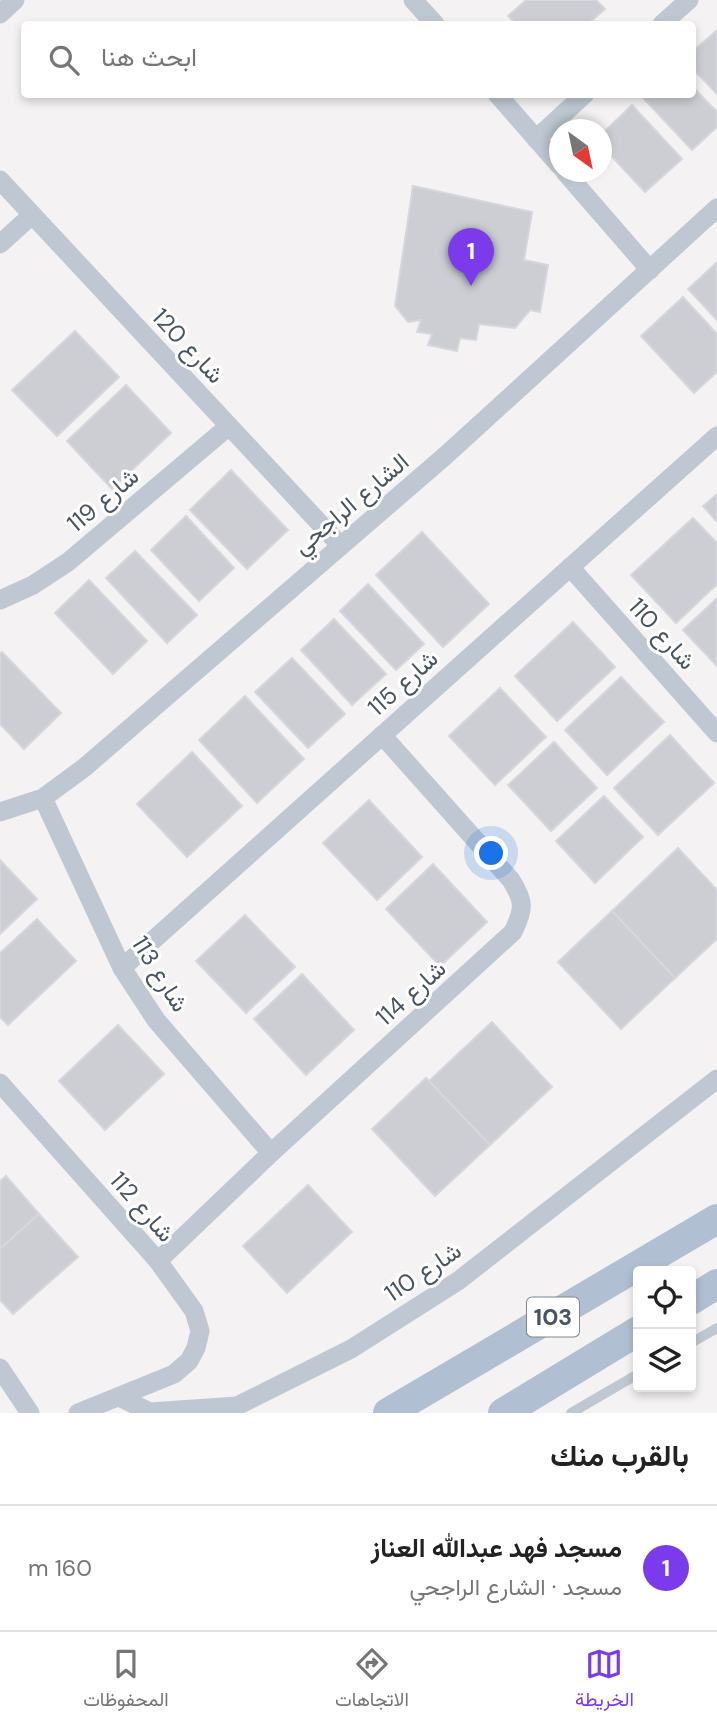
<!DOCTYPE html>
<html lang="ar">
<meta charset="utf-8">
<style>
:root{--surface:#fff;--page:#f6f6f6;--text:#222;--muted:#767676;--line:#e0e0e0;--accent:#7c3aed}
body{margin:0;font-family:"DM Sans",Vazirmatn,sans-serif;background:var(--page);color:var(--text);direction:rtl}
.controls{position:absolute;right:21px;bottom:21px;display:grid;overflow:hidden;border-radius:7px;box-shadow:0 4px 10px #0003}
.controls button{width:63px;height:63px;display:grid;place-items:center;padding:0;border:0;border-bottom:2px solid var(--line);background:var(--surface);color:var(--text);font:35px sans-serif}
.compass{position:absolute;left:549px;top:119px;width:63px;height:63px;border-radius:50%;background:var(--surface);box-shadow:0 4px 10px #0003;rotate:147deg}
.you{position:absolute;left:492px;top:854px;width:24px;height:24px;margin:-18px;border:5px solid #fff;border-radius:50%;background:#1a73e8;box-shadow:0 0 0 10px #1a73e833}
.badge{display:grid;place-items:center;width:46px;height:46px;border-radius:50%;background:var(--accent);color:#fff;font-size:23px;font-weight:700}
.pin{position:absolute;translate:-50% -58px;filter:drop-shadow(0 2px 4px #0008)}
.pin::after{content:'';position:absolute;top:37px;width:24px;height:21px;background:inherit;clip-path:polygon(0 0,100% 0,50% 100%)}
.list{margin:0;padding:0;list-style:none}
h2{display:flex;justify-content:space-between;align-items:center;height:91px;margin:0;padding:0 28px;font-size:30px}
h2 small{font-size:23px;font-weight:400;color:var(--muted)}
.list li{display:grid;grid-template-columns:46px 1fr auto;gap:21px;align-items:center;box-sizing:border-box;height:126px;padding:0 28px;border-top:2px solid var(--line)}
.list b{display:block;font-size:26px;white-space:nowrap}
.list p{margin:0;font-size:23px;white-space:nowrap;color:var(--muted)}
.list em{font-size:23px;font-style:normal;color:var(--muted)}
.icon{flex:none;width:38px;height:38px;fill:none;stroke:currentColor;stroke-width:2;stroke-linecap:round;stroke-linejoin:round}
.map{position:relative;flex:none;width:717px;height:1413px;overflow:hidden;direction:ltr}
.search{position:absolute;background:var(--surface);box-shadow:0 4px 10px #0003;left:21px;right:21px;top:21px;height:77px;display:flex;align-items:center;gap:18px;box-sizing:border-box;padding:0 24px;border-radius:7px;color:var(--muted);font-size:26px}
.sheet{height:217px;background:var(--surface)}
nav{display:flex;justify-content:space-around;align-items:center;box-sizing:border-box;height:98px;border-top:2px solid var(--line);background:var(--surface);font-size:19px;color:var(--muted)}
nav a{display:grid;justify-items:center;gap:4px}
nav .on{color:var(--accent)}
.map>svg:first-child{display:block}
.building{fill:#ccced4;stroke:#d6d7de;stroke-width:2}
.lines{fill:none;stroke-linecap:round;stroke-linejoin:round}
.lane{stroke:#bfc8d2;stroke-width:10}
.street{stroke:#bfc8d2;stroke-width:19}
.primary{stroke:#b0bfd2;stroke-width:30}
.labels{text-anchor:middle;stroke-width:6;stroke-linejoin:round;paint-order:stroke}
.shield{fill:#fff;stroke:#7f8790;stroke-width:2}
.shield-label{font-size:23px;font-weight:bold;fill:#485461}
.street-label{font-size:24px;fill:#485461;stroke:#fff}
</style>
<div class="map">
<svg width="717" height="1413" viewBox="0 0 717 1413">
<rect width="100%" height="100%" fill="#f4f2f2"/>
<!-- building -->
<g class="building">
<path d="M526 0H596L605 9 588 24H517L508 16Z"/>
<path d="M717 30V94L692 68V52Z"/>
<path d="M692 86 717 112V127L692 150 643 98 646 94H692Z"/>
<path d="M632 105 682 159 645 192 602 146V134Z"/>
<path d="M413 186 532 212 524 260 548 265 540 312 530 310 515 328 479 324 476 340 460 338 457 351 428 345 432 334 417 332 421 320 408 322 395 306Z"/>
<path d="M717 262V320L688 289Z"/>
<path d="M683 297 717 334V372L694 393 641 336Z"/>
<path d="M75 331 119 377 57 436 12 390Z"/>
<path d="M126 385 171 433 112 489 67 441Z"/>
<path d="M231 470 288 530 247 569 190 510Z"/>
<path d="M717 494V522L703 506Z"/>
<path d="M186 516 234 568 199 601 151 550Z"/>
<path d="M693 518 717 543V584L676 623 631 575Z"/>
<path d="M422 532 489 604 443 647 376 575Z"/>
<path d="M135 551 197 615 167 643 106 578Z"/>
<path d="M89 580 147 641 113 674 55 613Z"/>
<path d="M368 584 424 644 396 670 340 611Z"/>
<path d="M717 598V666L683 630Z"/>
<path d="M334 619 386 674 352 705 301 650Z"/>
<path d="M573 622 615 667 557 721 515 676Z"/>
<path d="M2 652 61 713 24 749 0 724V654Z"/>
<path d="M292 658 345 714 308 748 255 692Z"/>
<path d="M621 677 664 722 607 775 565 730Z"/>
<path d="M500 688 546 737 495 785 449 736Z"/>
<path d="M245 696 304 759 257 803 199 740Z"/>
<path d="M670 735 714 783 658 835 614 788Z"/>
<path d="M554 742 597 788 551 831 508 785Z"/>
<path d="M192 752 242 806 187 857 137 804Z"/>
<path d="M604 796 643 837 595 883 556 841Z"/>
<path d="M369 800 422 857 377 900 323 843Z"/>
<path d="M678 848 717 890V939L675 978 612 911Z"/>
<path d="M0 860 37 899 0 934Z"/>
<path d="M433 864 487 922 440 966 386 909Z"/>
<path d="M612 911 675 978 621 1029 558 962Z"/>
<path d="M245 915 295 967 246 1013 196 961Z"/>
<path d="M37 919 76 961 8 1025 0 1017V953Z"/>
<path d="M302 974 354 1030 306 1075 254 1019Z"/>
<path d="M492 1022 552 1087 490 1145 429 1081Z"/>
<path d="M118 1025 164 1074 105 1130 59 1081Z"/>
<path d="M426 1078 490 1145 435 1196 372 1129Z"/>
<path d="M6 1176 39 1214 0 1249V1181Z"/>
<path d="M308 1185 352 1232 287 1293 243 1246Z"/>
<path d="M39 1214 78 1257 13 1314 0 1300V1249Z"/>
</g>
<g class="lines">
<!-- lane -->
<g class="lane">
<path d="M691 1343 717 1328"/>
<path d="M571 1413 638 1374"/>
</g>
<!-- street -->
<g class="street">
<path d="M413 0 435 24"/>
<path d="M0 14 15 0"/>
<path d="M662 24 689 0"/>
<path d="M497 94 560 166"/>
<path d="M536 139 585 94"/>
<path d="M565 172 650 270"/>
<path d="M0 180 340 545"/>
<path d="M0 244 32 215"/>
<path d="M570 567 717 733"/>
<path d="M0 600 33 585 68 562 229 426"/>
<path d="M43 798 122 968 156 1020 271 1153"/>
<path d="M0 812 43 798 85 767 445 456 717 208"/>
<path d="M122 968 717 436"/>
<path d="M0 1083 158 1261 194 1311 200 1331 196 1348 189 1361 174 1374 78 1413"/>
<path d="M158 1261 271 1153 513 932C524 909 525 902 511 880L382 735"/>
<path d="M0 1368 30 1413"/>
<path d="M119 1397 150 1412 237 1406 351 1349 458 1281 717 1079"/>
</g>
<!-- primary -->
<g class="primary">
<path d="M691 1300 717 1284"/>
<path d="M388 1413 717 1219"/>
<path d="M503 1413 638 1331"/>
</g>
</g>
<g class="labels">
<!-- shield labels -->
<rect class="shield" x="527" y="1297.5" width="52" height="39" rx="5"/>
<g class="shield-label">
<text x="553" y="1325">103</text>
</g>
<!-- street labels -->
<g class="street-label">
<text transform="translate(188 346) rotate(47)" y="8">شارع 120</text>
<text transform="translate(103 500) rotate(-40)" y="8">شارع 119</text>
<text transform="translate(351 504) rotate(-40)" y="8">الشارع الراجحي</text>
<text transform="translate(662 634) rotate(48)" y="8">شارع 110</text>
<text transform="translate(403 683) rotate(-42)" y="8">شارع 115</text>
<text transform="translate(160 974) rotate(58)" y="8">شارع 113</text>
<text transform="translate(411 993) rotate(-42)" y="8">114 شارع</text>
<text transform="translate(142 1207) rotate(49)" y="8">شارع 112</text>
<text transform="translate(423 1272) rotate(-34)" y="8">شارع 110</text>
</g>
</g>
</svg>
<div class="controls">
<button><svg class="icon" aria-label="locate" viewBox="0 0 24 24"><circle cx="12" cy="12" r="6"/><path d="M12 2v4M12 18v4M2 12h4M18 12h4"/></svg></button>
<button><svg class="icon" aria-label="layers" viewBox="0 0 24 24"><path d="M12 4l9 5-9 5-9-5zM3 14l9 5 9-5"/></svg></button>
</div>
<svg class="compass" viewBox="-18 -18 36 36"><path d="M0-13l5 13h-10z" fill="#e53935"/><path d="M0 13l5-13h-10z" fill="#767676"/></svg>
<div class="you"></div>
<div class="pin badge" style="left:471px;top:286px">1</div>
<div class="search"><svg class="icon" aria-label="search" viewBox="0 0 24 24"><circle cx="10" cy="10" r="6"/><path d="M15 15l6 6"/></svg>ابحث هنا</div>
</div>
<section class="sheet">
<h2>بالقرب منك<small></small></h2>
<ul class="list">
<li><span class="badge">1</span><div><b>مسجد فهد عبدالله العناز</b><p>مسجد · الشارع الراجحي</p></div><em>160 m</em></li>
</ul>
</section>
<nav>
<a class="on"><svg class="icon" aria-label="map" viewBox="0 0 24 24"><path d="M3 6l6-2 6 2 6-2v14l-6 2-6-2-6 2zM9 4v14M15 6v14"/></svg>الخريطة</a>
<a><svg class="icon" aria-label="directions" viewBox="0 0 24 24"><path d="M12 3l9 9-9 9-9-9zM9 14v-3h6M13 9l2 2-2 2"/></svg>الاتجاهات</a>
<a><svg class="icon" aria-label="saved" viewBox="0 0 24 24"><path d="M7 4h10v16l-5-4-5 4z"/></svg>المحفوظات</a>
</nav>
